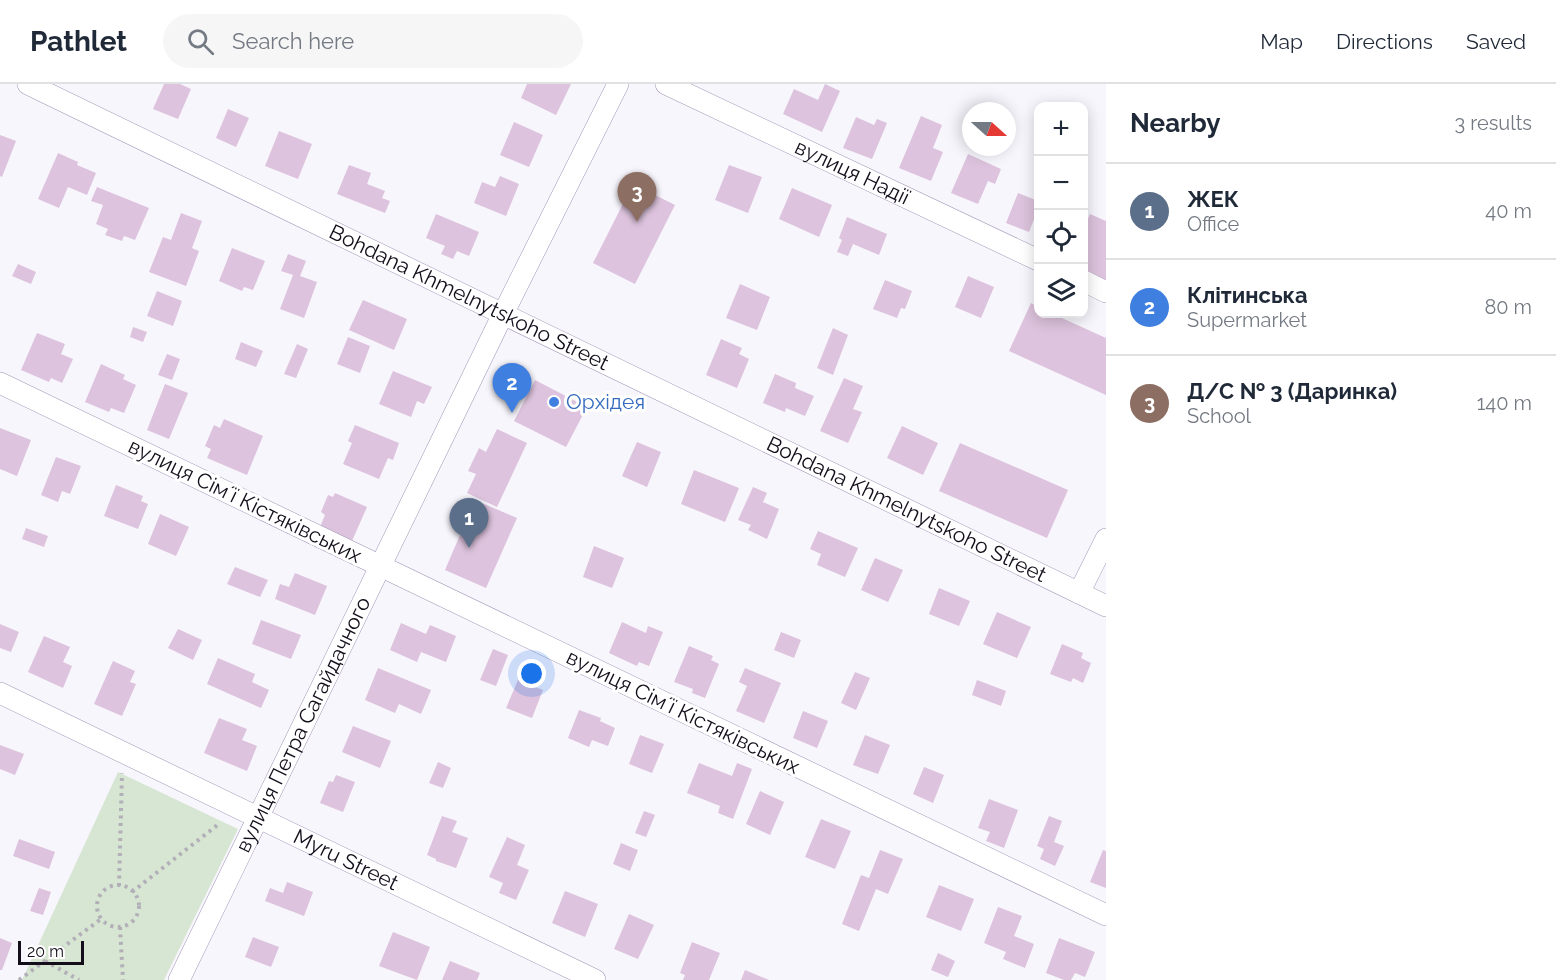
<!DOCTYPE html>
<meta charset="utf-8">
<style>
:root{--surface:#fff;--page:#f6f6f7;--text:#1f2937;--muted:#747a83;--line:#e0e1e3;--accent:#c0325e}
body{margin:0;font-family:Raleway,sans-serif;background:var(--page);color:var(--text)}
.controls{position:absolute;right:18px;top:18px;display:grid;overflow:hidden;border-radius:12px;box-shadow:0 3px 15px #0003}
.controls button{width:54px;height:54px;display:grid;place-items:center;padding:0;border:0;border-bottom:2px solid var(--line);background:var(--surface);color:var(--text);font:30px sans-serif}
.compass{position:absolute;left:962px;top:18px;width:54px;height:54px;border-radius:50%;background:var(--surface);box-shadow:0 3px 15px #0003;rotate:111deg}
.scale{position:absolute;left:18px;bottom:15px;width:66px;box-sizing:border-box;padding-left:6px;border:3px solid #130e1a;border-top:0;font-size:16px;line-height:21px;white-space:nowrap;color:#130e1a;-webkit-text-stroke:4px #fff;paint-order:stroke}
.you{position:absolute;left:532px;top:590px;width:21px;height:21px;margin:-15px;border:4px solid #fff;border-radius:50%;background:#1a73e8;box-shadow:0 0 0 9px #1a73e833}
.badge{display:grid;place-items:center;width:39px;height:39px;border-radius:50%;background:var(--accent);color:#fff;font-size:20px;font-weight:700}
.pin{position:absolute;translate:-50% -50px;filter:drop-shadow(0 2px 3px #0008)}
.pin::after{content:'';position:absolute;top:32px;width:21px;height:18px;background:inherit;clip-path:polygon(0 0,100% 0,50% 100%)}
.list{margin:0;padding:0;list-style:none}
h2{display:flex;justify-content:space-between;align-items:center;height:78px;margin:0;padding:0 24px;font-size:26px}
h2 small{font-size:20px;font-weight:400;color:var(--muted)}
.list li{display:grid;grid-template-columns:39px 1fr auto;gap:18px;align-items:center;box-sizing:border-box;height:96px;padding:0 24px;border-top:2px solid var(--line)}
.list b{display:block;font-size:22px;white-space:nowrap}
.list p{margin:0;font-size:20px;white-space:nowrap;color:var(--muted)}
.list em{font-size:20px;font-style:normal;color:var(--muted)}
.icon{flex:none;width:33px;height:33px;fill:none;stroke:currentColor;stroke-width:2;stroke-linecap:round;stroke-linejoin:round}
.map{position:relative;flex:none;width:1106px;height:896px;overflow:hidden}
header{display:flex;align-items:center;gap:36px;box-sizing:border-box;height:84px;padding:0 30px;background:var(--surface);border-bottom:2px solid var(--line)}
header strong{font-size:28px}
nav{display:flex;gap:33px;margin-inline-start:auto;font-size:21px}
.search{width:420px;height:54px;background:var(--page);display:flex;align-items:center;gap:15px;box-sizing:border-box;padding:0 21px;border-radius:33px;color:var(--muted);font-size:22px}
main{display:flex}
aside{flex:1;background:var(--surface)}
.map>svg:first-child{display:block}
.green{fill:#d7e6d2}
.building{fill:#ddc3dd}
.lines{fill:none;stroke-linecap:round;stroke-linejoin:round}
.minor-casing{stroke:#a498b8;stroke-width:22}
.path{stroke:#b2afb8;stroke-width:4;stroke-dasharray:3 4.5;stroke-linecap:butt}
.minor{stroke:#fff;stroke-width:21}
.shop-dot{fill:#3f7fe0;stroke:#fff;stroke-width:2}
.labels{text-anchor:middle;stroke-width:6;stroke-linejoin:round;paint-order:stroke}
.street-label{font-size:21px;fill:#130e1a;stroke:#fff}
.shop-label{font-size:21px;fill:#366cbe;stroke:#fff;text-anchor:start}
</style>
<header>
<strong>Pathlet</strong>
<div class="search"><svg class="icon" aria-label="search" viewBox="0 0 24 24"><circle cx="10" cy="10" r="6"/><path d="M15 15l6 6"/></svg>Search here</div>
<nav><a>Map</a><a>Directions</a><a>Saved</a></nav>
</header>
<main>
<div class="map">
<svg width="1106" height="896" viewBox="0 0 1106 896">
<rect width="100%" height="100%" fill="#f8f6fd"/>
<!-- green -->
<path class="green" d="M118 688 238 745 164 896H22Z"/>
<!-- building -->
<g class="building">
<path d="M164 0H180L191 5 178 35 153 25Z"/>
<path d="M527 0H571L556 31 521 14Z"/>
<path d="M825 0 840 7 822 48 783 30 794 5 818 16Z"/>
<path d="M228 25 249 34 236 63 216 54Z"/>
<path d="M921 32 942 41 933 64 943 68 931 97 899 84Z"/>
<path d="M856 33 874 41 877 35 887 39 872 75 843 64Z"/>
<path d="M514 38 543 51 529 83 500 71Z"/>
<path d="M279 47 312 60 298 95 265 82Z"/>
<path d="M0 51 16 57 2 93 0 92Z"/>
<path d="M58 69 78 78 77 81 96 89 87 111 68 103 59 124 38 115Z"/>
<path d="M968 70 1001 85 995 100 988 97 978 120 951 109Z"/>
<path d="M349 81 371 89 367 100 385 107 382 114 390 117 385 129 337 110Z"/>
<path d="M729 81 762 93 748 129 715 116Z"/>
<path d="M500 92 519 100 506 132 474 119 482 98 495 103Z"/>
<path d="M633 100 675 121 635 200 593 179Z"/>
<path d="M97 103 149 124 135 156 124 152 122 157 105 151 108 145 96 140 103 121 91 117Z"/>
<path d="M792 104 832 121 819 153 779 135Z"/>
<path d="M1018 109 1038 117V125L1029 148 1006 139Z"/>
<path d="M181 129 202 137 192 164 199 167 186 202 149 188 163 153 171 156Z"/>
<path d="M436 130 479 148 469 172 457 167 453 175 441 170 445 162 426 154Z"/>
<path d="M1090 130 1106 137V196L1084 186V144Z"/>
<path d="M847 133 887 150 879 171 853 160 848 172 837 168 842 156 839 154Z"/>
<path d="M232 164 265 177 253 206 244 203 242 207 219 197Z"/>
<path d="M288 170 306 177 300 192 317 198 304 234 280 225 293 191 281 187Z"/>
<path d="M18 180 36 188 31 200 12 192Z"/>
<path d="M968 192 994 203 981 234 955 223Z"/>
<path d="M885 196 912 207 905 225 901 224 897 234 873 225Z"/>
<path d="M740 200 770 213 757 246 726 234Z"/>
<path d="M157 207 182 217 173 242 147 232Z"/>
<path d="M363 216 407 235 394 266 349 246Z"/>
<path d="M1031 219 1038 223V230H1053L1106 254V311L1009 267Z"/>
<path d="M133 243 147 248 143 258 130 253Z"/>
<path d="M833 244 848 251 833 291 817 284Z"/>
<path d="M37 249 65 260 61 270 73 275 62 299 51 294 49 298 21 286Z"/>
<path d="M348 253 370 262 360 289 337 280Z"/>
<path d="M721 255 742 264 739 270 749 275 737 304 706 291Z"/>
<path d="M241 258 263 267 256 283 235 275Z"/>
<path d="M297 260 308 265 296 294 284 290Z"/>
<path d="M167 270 180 275 172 296 158 291Z"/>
<path d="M101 280 125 291 123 295 136 301 124 329 111 324 109 328 85 318Z"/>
<path d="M393 287 432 303 424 320 417 317 411 333 379 320Z"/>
<path d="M775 290 796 299 795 304 814 312 805 332 786 324 785 328 763 319Z"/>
<path d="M844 294 863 302 853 325 862 328 848 359 820 347Z"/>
<path d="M535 296 587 323 566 363 514 337Z"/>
<path d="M165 300 188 309 169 355 147 346Z"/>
<path d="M224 335 263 352 247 391 207 374 211 365 205 362 214 341 220 344Z"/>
<path d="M355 341 399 359 393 376 388 374 379 395 343 380 352 359 348 357Z"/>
<path d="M902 342 938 359 923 391 887 374Z"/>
<path d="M0 344 31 356 17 392 0 385Z"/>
<path d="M497 345 527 359 497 423 467 409 476 390 468 387 479 364 486 368Z"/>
<path d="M637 358 661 368 647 403 622 392Z"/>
<path d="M960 359 1068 406 1047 454 939 407Z"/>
<path d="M56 373 81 382 70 410 62 407 58 418 41 411Z"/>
<path d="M694 386 739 404 725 438 681 420Z"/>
<path d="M116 401 143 412 141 417 148 420 138 445 104 432Z"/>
<path d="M753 403 767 409 763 418 779 425 767 455 748 446 751 441 738 436Z"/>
<path d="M335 409 367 423 352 457 320 443 325 431 321 428 328 411 333 413Z"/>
<path d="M475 416 517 434 486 504 445 486Z"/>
<path d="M160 430 189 443 176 472 148 460Z"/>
<path d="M26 444 48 452 44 463 22 455Z"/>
<path d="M818 447 858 464 845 493 817 481 821 470 810 465Z"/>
<path d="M594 462 624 474 612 504 583 493Z"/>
<path d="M875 474 903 486 888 518 861 506Z"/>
<path d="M235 483 268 496 260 513 227 500Z"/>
<path d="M295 489 327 502 315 531 275 515 280 500 289 503Z"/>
<path d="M939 504 970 517 959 542 929 530Z"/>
<path d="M997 528 1031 543 1017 574 983 560Z"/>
<path d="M261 536 301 551 291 575 252 560Z"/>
<path d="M622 538 646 549 648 542 663 548 649 582 639 578 637 582 609 569Z"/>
<path d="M401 539 426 550 430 541 456 552 446 578 421 568 417 578 390 566Z"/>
<path d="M0 540 19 548 11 568 0 564Z"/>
<path d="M178 545 202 556 193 576 168 564Z"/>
<path d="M781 548 801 556 794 574 774 566Z"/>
<path d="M44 552 70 563 63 578 72 582 63 604 28 588Z"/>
<path d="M1062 560 1083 569 1081 574 1091 579 1083 599 1073 594 1071 598 1050 590Z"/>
<path d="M689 562 713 572 711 576 719 580 705 614 692 609 693 605 674 598Z"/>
<path d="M493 565 508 571 496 602 480 596Z"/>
<path d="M218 574 255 590 252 598 269 606 261 624 207 600Z"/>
<path d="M113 577 135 587 130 598 136 600 122 632 94 620Z"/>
<path d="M378 584 431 606 421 630 399 620 395 629 365 616Z"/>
<path d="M745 584 781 599 764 639 736 627 747 602 739 598Z"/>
<path d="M855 588 870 594 856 626 841 619Z"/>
<path d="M518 596 543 606 532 634 506 624Z"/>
<path d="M977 596 1006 607 1001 622 972 611Z"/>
<path d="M579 626 601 634 600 637 615 644 608 662 592 656 589 663 568 654Z"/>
<path d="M803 627 828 637 817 664 793 654Z"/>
<path d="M219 634 247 645 242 656 257 662 247 687 204 669Z"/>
<path d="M353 642 391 657 380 684 342 668Z"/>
<path d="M640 651 664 660 652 689 629 680Z"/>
<path d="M865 651 890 661 878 690 853 681Z"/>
<path d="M0 661 24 670 15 691 0 685Z"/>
<path d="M438 678 451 684 443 704 429 699Z"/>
<path d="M699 679 732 692 737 679 752 685 733 735 718 729 720 722 687 709Z"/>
<path d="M924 683 944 691 933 719 913 710Z"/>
<path d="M336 691 355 698 343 728 320 719 329 697 333 698Z"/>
<path d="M760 707 784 718 770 751 746 740Z"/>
<path d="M989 715 1018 726 1004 764 986 757 990 748 978 744Z"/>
<path d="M644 727 655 731 646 753 635 749Z"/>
<path d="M442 732 457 737 452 748 468 754 456 784 436 777V775L427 771Z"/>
<path d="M1049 732 1062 737 1054 758 1064 762 1055 782 1040 775 1044 765 1037 762Z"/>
<path d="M821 735 851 747 835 785 805 773Z"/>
<path d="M507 753 525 761 517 781 529 786 516 816 499 809 503 799 489 793Z"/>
<path d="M19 755 55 768 49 785 13 772Z"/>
<path d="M621 759 638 766 630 787 613 780Z"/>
<path d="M880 766 903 775 888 810 876 805 859 847 842 840 861 791 869 794Z"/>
<path d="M1103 766 1106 767V804L1090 798Z"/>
<path d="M287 798 313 808 304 832 265 817 270 804 283 809Z"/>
<path d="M939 801 974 815 961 847 926 833Z"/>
<path d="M39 804 51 808 43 831 30 827Z"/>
<path d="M565 807 598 820 585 853 552 839Z"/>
<path d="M998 823 1022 832 1014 852 1034 860 1025 884 1003 875 1006 868 984 859Z"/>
<path d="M629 830 654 841 638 875 614 865Z"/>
<path d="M393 848 430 863 417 896 379 882Z"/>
<path d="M253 853 279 863 271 883 245 873Z"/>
<path d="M0 854 12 859 2 886H0Z"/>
<path d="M1059 854 1095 868 1085 893 1075 889 1071 896H1064L1046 889Z"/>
<path d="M692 858 720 869 709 896H683L685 891 680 889Z"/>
<path d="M938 869 955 877 948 893 931 886Z"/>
<path d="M450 877 480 889 477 896H442Z"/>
<path d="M745 886 769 896H741Z"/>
</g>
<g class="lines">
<defs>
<g id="minor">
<path id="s1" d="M28 0 1106 522"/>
<path id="s2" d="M666 0 1038 176"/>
<path d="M1084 197 1106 208"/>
<path d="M0 299 1106 831"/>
<path d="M1079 509 1106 455"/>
<path id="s3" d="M0 609 595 896"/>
<path id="s4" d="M179 896 503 230 618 0"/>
</g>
</defs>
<!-- minor casing -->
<use href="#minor" class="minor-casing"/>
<!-- path -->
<g class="path">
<circle cx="118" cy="822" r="21"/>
<path d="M119 802 122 689"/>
<path d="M132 808 220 739"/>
<path d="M120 843 123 896"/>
<path d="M45 877 79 896"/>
<path d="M19 896 101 835"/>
</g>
<!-- minor -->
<use href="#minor" class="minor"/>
</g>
<!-- markers -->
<circle class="shop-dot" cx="554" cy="318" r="6"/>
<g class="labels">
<!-- street labels -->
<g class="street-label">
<text dy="7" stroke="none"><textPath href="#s2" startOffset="206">вулиця Надії</textPath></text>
<text dy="7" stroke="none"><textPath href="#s1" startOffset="490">Bohdana Khmelnytskoho Street</textPath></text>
<text transform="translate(245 417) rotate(26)" y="7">вулиця Сімʼї Кістяківських</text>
<text dy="7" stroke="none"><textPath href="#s1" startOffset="976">Bohdana Khmelnytskoho Street</textPath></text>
<text transform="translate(683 628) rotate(26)" y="7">вулиця Сімʼї Кістяківських</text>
<text dy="7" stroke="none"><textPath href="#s4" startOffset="284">вулиця Петра Сагайдачного</textPath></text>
<text dy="7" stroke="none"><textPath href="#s3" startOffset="384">Myru Street</textPath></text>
</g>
<!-- shop labels -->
<g class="shop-label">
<text x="566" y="325">Орхідея</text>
</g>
</g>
</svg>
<div class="controls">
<button>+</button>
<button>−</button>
<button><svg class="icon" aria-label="locate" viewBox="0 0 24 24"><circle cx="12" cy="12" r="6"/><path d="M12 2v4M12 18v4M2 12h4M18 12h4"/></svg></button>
<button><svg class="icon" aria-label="layers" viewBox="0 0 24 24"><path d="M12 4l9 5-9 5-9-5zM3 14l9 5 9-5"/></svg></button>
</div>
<svg class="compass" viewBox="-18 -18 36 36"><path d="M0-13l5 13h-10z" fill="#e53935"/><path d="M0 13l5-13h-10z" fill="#747a83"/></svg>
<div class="scale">20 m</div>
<div class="you"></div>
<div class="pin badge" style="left:469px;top:464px;background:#5c6f8a">1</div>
<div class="pin badge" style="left:512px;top:329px;background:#3f7fe0">2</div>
<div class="pin badge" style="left:637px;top:138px;background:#8d6e63">3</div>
</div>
<aside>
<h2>Nearby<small>3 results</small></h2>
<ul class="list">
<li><span class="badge" style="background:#5c6f8a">1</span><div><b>ЖЕК</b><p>Office</p></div><em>40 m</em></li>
<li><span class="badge" style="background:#3f7fe0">2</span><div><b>Клітинська</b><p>Supermarket</p></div><em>80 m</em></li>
<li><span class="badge" style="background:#8d6e63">3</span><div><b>Д/С № 3 (Даринка)</b><p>School</p></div><em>140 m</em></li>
</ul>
</aside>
</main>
